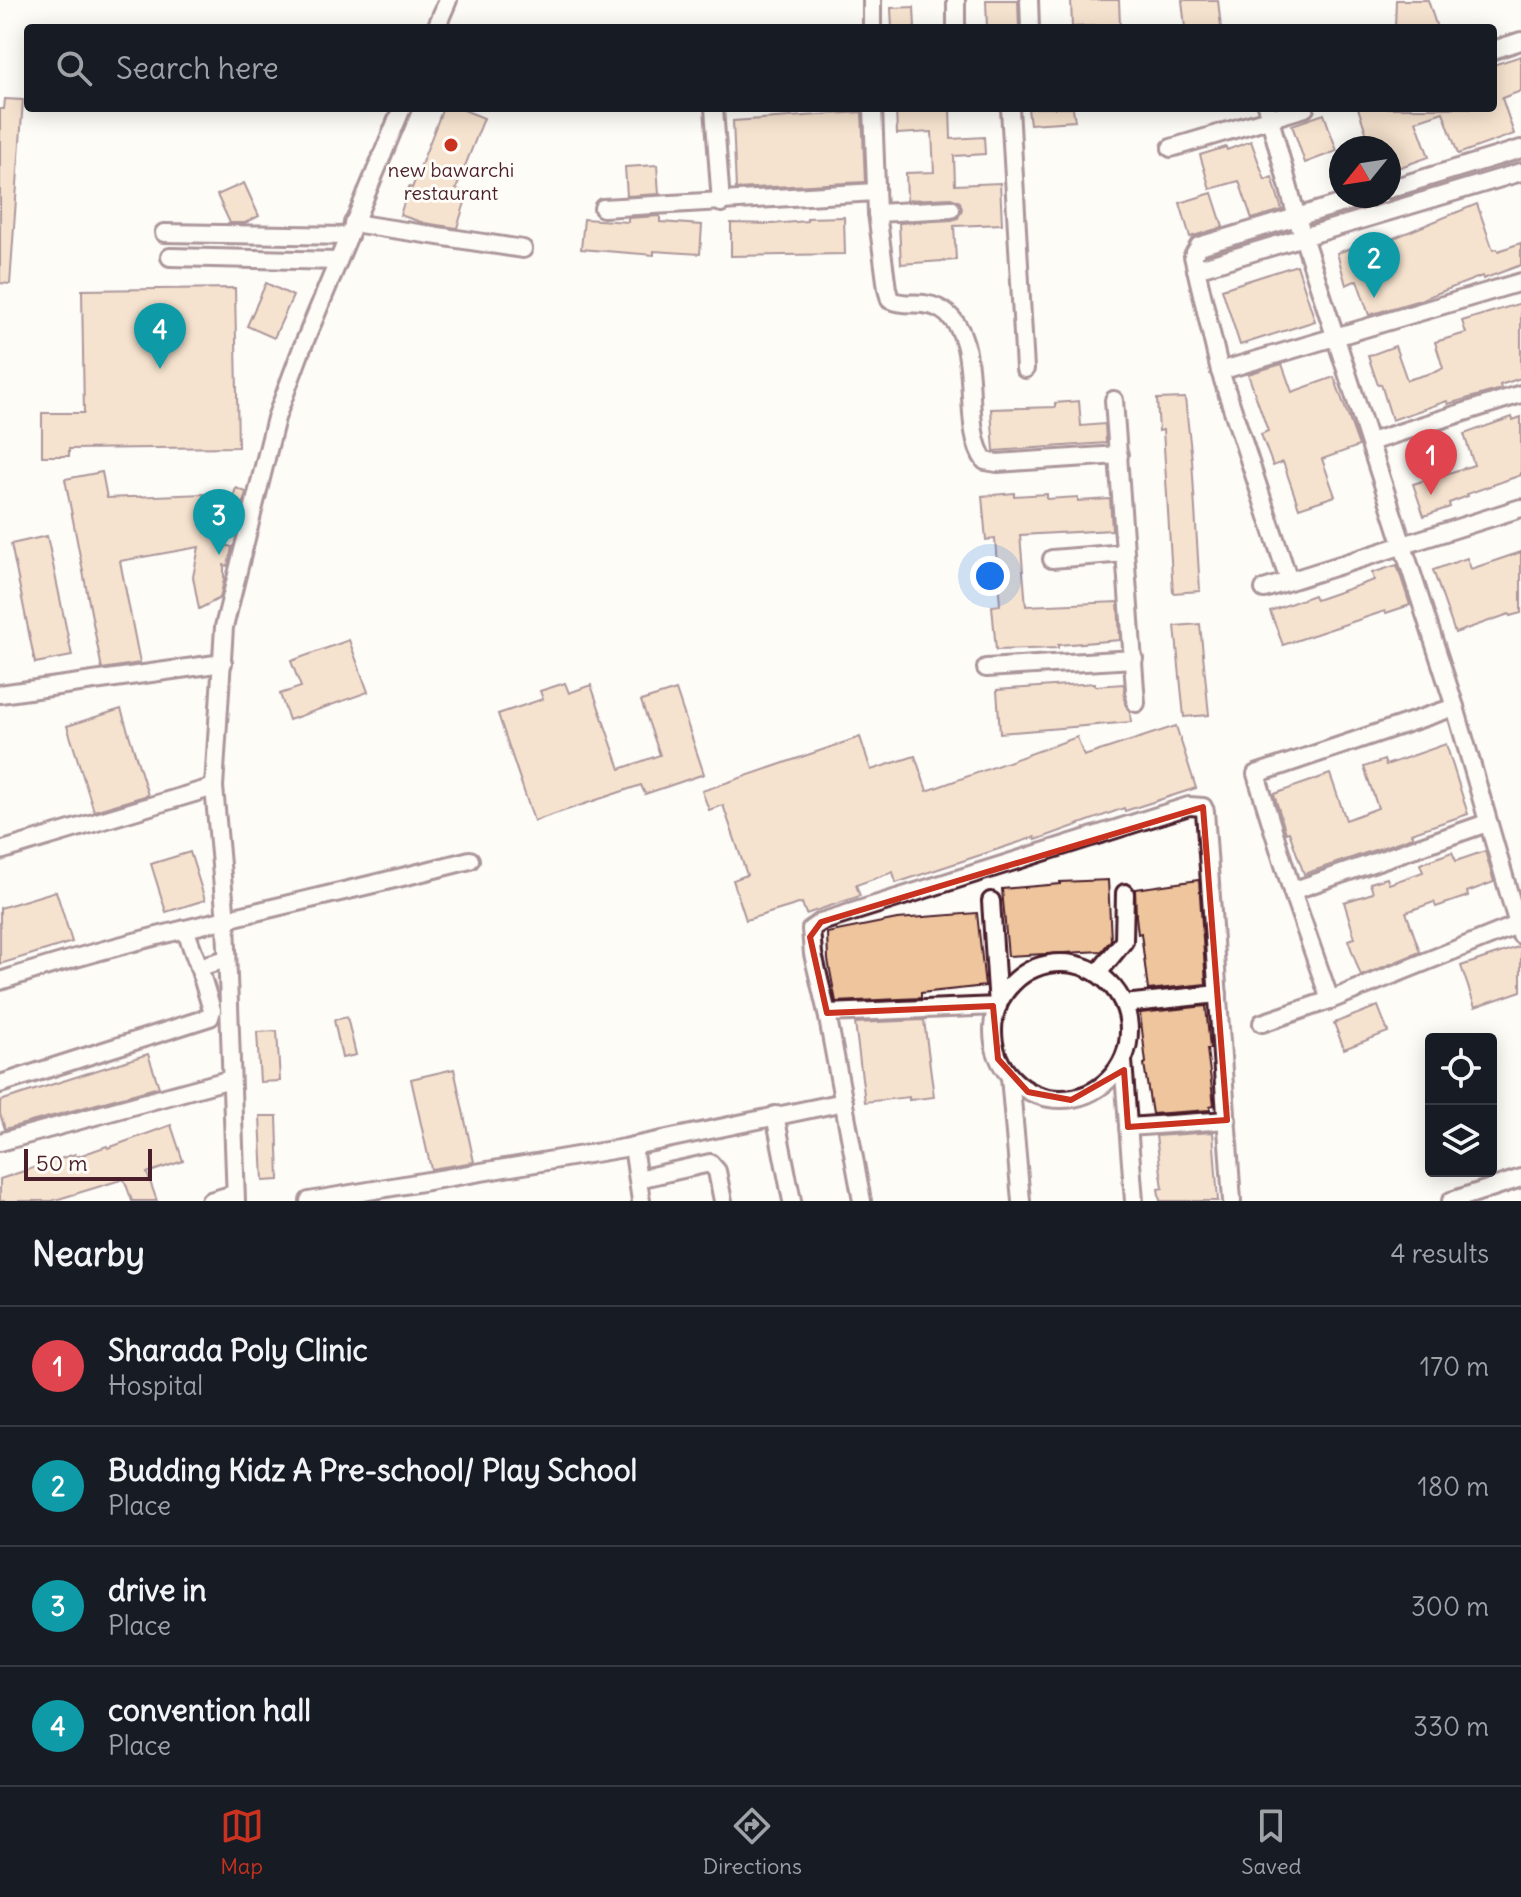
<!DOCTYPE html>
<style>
:root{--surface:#171b24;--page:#20242c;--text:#f1f3f6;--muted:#9ea1a6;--line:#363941;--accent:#c8321e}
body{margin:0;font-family:Delius,sans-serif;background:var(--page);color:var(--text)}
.controls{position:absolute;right:24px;bottom:24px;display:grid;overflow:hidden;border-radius:8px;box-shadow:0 4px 20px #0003}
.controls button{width:72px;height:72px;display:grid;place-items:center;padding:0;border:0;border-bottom:2px solid var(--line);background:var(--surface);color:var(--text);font:40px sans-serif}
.compass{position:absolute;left:1329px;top:136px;width:72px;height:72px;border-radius:50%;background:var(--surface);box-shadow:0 4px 20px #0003;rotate:240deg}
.scale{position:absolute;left:24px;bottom:20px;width:128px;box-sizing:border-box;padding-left:8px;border:4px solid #4a1f2b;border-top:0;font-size:22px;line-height:28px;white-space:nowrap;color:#4a1f2b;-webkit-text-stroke:6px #fdfcf7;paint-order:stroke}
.you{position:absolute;left:990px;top:576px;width:28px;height:28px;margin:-20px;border:6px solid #fff;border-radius:50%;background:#1a73e8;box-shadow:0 0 0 12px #1a73e833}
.badge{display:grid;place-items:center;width:52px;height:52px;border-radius:50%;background:var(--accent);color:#fff;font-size:26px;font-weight:700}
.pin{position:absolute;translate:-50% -66px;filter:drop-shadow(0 2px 4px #0008)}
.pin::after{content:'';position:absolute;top:42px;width:28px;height:24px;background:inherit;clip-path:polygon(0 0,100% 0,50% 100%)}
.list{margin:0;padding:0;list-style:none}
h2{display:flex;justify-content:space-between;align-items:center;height:104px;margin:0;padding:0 32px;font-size:34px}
h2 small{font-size:26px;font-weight:400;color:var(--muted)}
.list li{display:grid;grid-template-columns:52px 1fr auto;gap:24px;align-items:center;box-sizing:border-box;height:120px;padding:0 32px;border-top:2px solid var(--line)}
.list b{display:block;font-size:30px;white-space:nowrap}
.list p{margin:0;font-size:26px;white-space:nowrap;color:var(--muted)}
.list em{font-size:26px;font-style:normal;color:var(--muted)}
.icon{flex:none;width:44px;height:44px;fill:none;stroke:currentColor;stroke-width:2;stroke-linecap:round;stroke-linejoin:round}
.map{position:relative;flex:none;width:1521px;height:1201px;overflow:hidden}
.search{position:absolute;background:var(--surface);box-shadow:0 4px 20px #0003;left:24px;right:24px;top:24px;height:88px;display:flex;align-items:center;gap:20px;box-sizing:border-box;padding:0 28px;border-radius:8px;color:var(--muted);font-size:30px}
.sheet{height:584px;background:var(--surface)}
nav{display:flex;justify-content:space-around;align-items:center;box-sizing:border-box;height:112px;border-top:2px solid var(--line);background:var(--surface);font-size:22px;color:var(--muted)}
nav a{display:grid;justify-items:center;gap:4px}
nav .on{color:var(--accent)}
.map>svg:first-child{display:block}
.building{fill:#eec59d;stroke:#4a1f2b;stroke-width:2}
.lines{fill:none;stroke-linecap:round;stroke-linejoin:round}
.minor-casing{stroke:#4a1f2b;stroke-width:22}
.minor{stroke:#fdfcf7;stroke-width:16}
.marked{fill:none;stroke:#c8321e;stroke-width:6;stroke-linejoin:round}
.poi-dot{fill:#c8321e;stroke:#fdfcf7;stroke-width:3}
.labels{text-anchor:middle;stroke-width:6;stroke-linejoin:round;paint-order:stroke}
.poi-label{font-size:20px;fill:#4a1f2b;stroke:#fdfcf7}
</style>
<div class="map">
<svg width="1521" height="1201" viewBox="0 0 1521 1201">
<rect width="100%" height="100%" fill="#fdfcf7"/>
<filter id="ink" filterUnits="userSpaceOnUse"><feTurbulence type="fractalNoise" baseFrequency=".0125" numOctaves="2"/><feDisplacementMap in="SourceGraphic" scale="16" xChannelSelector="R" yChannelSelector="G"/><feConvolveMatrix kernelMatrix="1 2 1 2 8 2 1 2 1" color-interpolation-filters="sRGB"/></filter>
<g filter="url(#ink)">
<!-- building -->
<g class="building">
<path d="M986 0H1018L1019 28H987Z"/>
<path d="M1071 0H1119L1120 25 1072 27Z"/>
<path d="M1182 0H1218L1221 28H1185Z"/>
<path d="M1396 0H1428L1437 28H1395Z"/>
<path d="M914 7 915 28H892L891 8Z"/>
<path d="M1521 56V91L1502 98 1514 134 1458 154 1443 112 1416 121 1429 157 1389 171V148H1375L1372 140 1369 141 1358 108H1493V65Z"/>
<path d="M5 99 23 100 10 284 0 283V109H4Z"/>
<path d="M443 108H459L484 118 456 189 468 193 457 228 424 223 400 215 409 187 412 188Z"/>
<path d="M950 108 951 139 984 137 985 154 954 156 955 185 1000 183 1002 224 954 226 956 260 901 264 899 223 952 220 958 218 962 209 960 202 951 198 907 200 906 173 934 172 932 132 897 134 896 110Z"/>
<path d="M1038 108H1073L1075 121 1030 124 1028 109Z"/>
<path d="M862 112 865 182 736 189 733 121Z"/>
<path d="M1324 114 1337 151 1305 163 1292 125Z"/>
<path d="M1251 141 1265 180 1272 177 1282 210 1252 219 1239 181 1210 189 1200 155 1226 147 1227 150Z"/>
<path d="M657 165 659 194 627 196 625 167Z"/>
<path d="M244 183 259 216 245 223H230L217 195Z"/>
<path d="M1212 193 1223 227 1190 237 1180 203Z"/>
<path d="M1477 204 1493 250 1497 249 1498 251 1521 243V265L1483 279 1482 276 1420 300 1369 315 1357 280 1346 285 1337 253 1366 243 1368 246 1389 240Z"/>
<path d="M660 216V222L702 225 700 254 654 251V255L581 249 584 219 628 222V218Z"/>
<path d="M844 217 845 254 731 256V223L772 224 807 221V218Z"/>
<path d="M1297 265 1315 321 1240 345 1222 289Z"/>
<path d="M266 283 293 296 274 338 247 326Z"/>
<path d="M235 288 238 447 69 449V456H42V413H84L82 290Z"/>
<path d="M1521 303V378L1500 385 1501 389 1448 404 1447 401 1392 420 1381 384 1378 385 1368 356 1395 346 1407 380 1438 371 1443 368 1435 342 1466 333 1462 321Z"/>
<path d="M1282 364 1292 392 1334 377 1359 446 1322 459 1335 496 1299 508 1283 462 1273 466 1261 434 1268 431 1248 374Z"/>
<path d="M1185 398 1192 460 1200 591 1173 593 1163 430 1159 431 1157 399Z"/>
<path d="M1079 401 1081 426 1105 424 1106 443 994 451 991 409 1055 407V403Z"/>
<path d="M1512 417 1513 420 1521 417V475L1467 494 1468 496 1449 503 1450 507 1424 516 1413 484 1474 465 1464 434Z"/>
<path d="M102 472 107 498 204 494 230 529 224 545 232 547 228 566 224 565V580L220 598 199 609 193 577 199 547 120 561 140 663 102 669 65 479Z"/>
<path d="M236 488 246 492 240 517 228 512Z"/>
<path d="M1014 493V496L1047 494V499L1078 497V501L1110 499 1112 530 1020 535 1026 606 1118 602 1120 640 1058 645V648L996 650 992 606 1000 605 995 539 986 540 982 496Z"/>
<path d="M47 536 72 656 35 663 11 544Z"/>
<path d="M1521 552V613L1510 616 1509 614 1455 633 1433 570 1467 558 1471 569Z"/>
<path d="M1397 565 1410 605 1386 613 1385 611 1283 645 1270 611 1314 595 1316 600 1374 580 1372 573Z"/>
<path d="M1200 624 1209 715 1184 717 1175 626Z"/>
<path d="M349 640 368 692 289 720 280 694 301 687 291 661Z"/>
<path d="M565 683 569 693 591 685 620 769 660 755 641 701 676 690 704 774 645 794 641 785 534 821 498 714 543 699 540 691Z"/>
<path d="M1095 683V686L1124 684 1125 704 1130 712 1131 722 1000 733 997 690Z"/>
<path d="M121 709 148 795 94 811 67 726Z"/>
<path d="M1176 726 1196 788 1125 811 1124 808 1036 840 1035 837 896 883 893 872 856 885 860 896 806 914 802 903 746 920 733 880 747 875 723 805 709 810 702 791 860 737 871 770 915 756 927 791 1077 737 1084 756Z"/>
<path d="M1446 744 1468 814 1411 833 1413 837 1304 874 1289 832 1286 833 1274 794 1330 774 1346 820 1378 808 1364 767 1384 760 1386 765Z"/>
<path d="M1485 851 1494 882 1467 892 1468 896 1436 907 1434 902 1406 912 1420 952 1361 976 1348 940 1355 938 1344 902 1373 893 1370 883 1387 878 1389 884 1423 872 1420 864 1452 852 1456 861Z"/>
<path d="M190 852 205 900 166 912 151 864Z"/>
<path d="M1108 880 1111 940 1102 951 1008 956 1002 889 1060 884V882Z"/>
<path d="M1199 880 1206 984 1148 990 1141 933 1138 934 1136 916 1135 889Z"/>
<path d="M56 891 72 942 0 964V908Z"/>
<path d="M977 913 985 986 921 993V998L836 1002 828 960 827 933 897 919Z"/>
<path d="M1521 946V991L1475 1007 1461 966Z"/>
<path d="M1206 1006 1210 1049H1207L1214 1105 1210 1106V1110L1152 1114 1144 1064 1146 1063 1140 1013Z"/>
<path d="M1378 1006 1388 1032 1344 1049 1334 1023Z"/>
<path d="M347 1017 356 1055 342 1058 334 1020Z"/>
<path d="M924 1020 934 1097 909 1100V1097L865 1102 855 1023Z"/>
<path d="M277 1031 280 1081 260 1082 257 1032Z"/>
<path d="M148 1054 159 1087 5 1129 0 1114V1101Z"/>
<path d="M454 1069 474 1162 431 1169 411 1079Z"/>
<path d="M260 1116H277L279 1180 263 1181Z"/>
<path d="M171 1125 183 1161 147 1173 157 1201H132L124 1179 52 1201H0V1179L75 1154 76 1157 107 1146 108 1148Z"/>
<path d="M1213 1132 1218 1201H1160L1158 1189 1163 1188 1156 1136Z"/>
</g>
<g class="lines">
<defs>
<g id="minor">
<path d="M872 0V28"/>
<path d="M1029 0 1030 28"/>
<path d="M436 28 448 0"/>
<path d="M956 28V0"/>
<path d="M1493 50 1521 41"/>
<path d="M714 108 721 203"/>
<path d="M873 108 877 213 887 289 890 300C906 307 922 300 938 308 989 333 957 423 985 461L997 463 1119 455"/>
<path d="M1010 108 1025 369"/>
<path d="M1267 108 1297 218 1455 707 1521 935"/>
<path d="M1171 148 1305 108"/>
<path d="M1389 189 1521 149"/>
<path d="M603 208 876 192"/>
<path d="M877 213 951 209"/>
<path d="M353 223 523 249"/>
<path d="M164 233 349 236"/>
<path d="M170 257 338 261"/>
<path d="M1196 269 1521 172"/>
<path d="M1220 371 1521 282"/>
<path d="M1114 400 1136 703"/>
<path d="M1370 442 1521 394"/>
<path d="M1052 559 1125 553"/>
<path d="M1289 581 1220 371 1193 256 1199 246 1367 196"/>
<path d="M1264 589 1521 508"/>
<path d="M986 668 1134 659"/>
<path d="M0 694 223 663"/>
<path d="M0 851 214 787"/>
<path d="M1292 891 1487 823"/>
<path d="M185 929 199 967"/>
<circle cx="1061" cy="1031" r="68"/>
<path d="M1098 973 1124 941 1125 893"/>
<path d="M0 981C154 931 313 901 470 860"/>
<path d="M1330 1000 1292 891 1256 774 1455 707"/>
<path d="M1124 1004 1218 994"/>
<path d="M827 1013 998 1006 991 901"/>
<path d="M1262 1023 1330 1000 1517 925"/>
<path d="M1123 1061 1134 1201"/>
<path d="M1010 1077 1021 1201"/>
<path d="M0 1084 210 1017 212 1010 199 967 227 959"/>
<path d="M775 1115 792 1201"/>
<path d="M1128 1127 1227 1120"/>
<path d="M0 1142 231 1079"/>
<path d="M633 1146 641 1201"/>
<path d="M638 1179 710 1163 717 1171 723 1201"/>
<path d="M210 1201 234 1194"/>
<path d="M236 1201 226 921 214 787 224 627 276 418 302 348 402 108"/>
<path d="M309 1201 624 1148 844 1102"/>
<path d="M862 1201 827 1013 813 954 811 929 821 922 1189 806 1203 807 1205 811 1232 1201"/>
<path d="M1451 1201 1521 1178"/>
</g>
</defs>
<!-- minor casing -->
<use href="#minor" class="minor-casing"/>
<!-- minor -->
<use href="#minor" class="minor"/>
</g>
</g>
<!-- marked area -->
<path d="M0 0H1521V1201H0ZM1203 807 1227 1120 1128 1127 1124 1070 1071 1100 1028 1092 998 1059 993 1006 827 1013 810 937 821 922Z" fill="#fdfcf7" fill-opacity=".55" fill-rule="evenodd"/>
<path class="marked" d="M1203 807 1227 1120 1128 1127 1124 1070 1071 1100 1028 1092 998 1059 993 1006 827 1013 810 937 821 922Z"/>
<!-- markers -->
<circle class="poi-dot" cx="451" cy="145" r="8"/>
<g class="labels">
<!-- poi labels -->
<g class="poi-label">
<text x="451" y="177">new bawarchi<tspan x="451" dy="23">restaurant</tspan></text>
</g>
</g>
</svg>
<div class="controls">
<button><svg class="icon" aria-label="locate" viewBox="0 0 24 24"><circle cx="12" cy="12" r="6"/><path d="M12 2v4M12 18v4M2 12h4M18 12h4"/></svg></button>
<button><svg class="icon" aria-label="layers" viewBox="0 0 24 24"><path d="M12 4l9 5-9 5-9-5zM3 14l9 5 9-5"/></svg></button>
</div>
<svg class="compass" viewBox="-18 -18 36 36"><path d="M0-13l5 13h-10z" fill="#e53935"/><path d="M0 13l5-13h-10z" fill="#9ea1a6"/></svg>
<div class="scale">50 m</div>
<div class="you"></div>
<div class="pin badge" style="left:1431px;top:495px;background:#e0444e">1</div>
<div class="pin badge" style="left:1374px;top:298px;background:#0f9aa8">2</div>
<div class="pin badge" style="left:219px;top:555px;background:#0f9aa8">3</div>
<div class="pin badge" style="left:160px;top:369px;background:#0f9aa8">4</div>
<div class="search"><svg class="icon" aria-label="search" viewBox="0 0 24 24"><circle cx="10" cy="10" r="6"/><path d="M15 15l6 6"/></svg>Search here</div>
</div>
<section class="sheet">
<h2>Nearby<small>4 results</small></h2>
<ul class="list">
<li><span class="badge" style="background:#e0444e">1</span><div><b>Sharada Poly Clinic</b><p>Hospital</p></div><em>170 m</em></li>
<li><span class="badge" style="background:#0f9aa8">2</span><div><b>Budding Kidz A Pre-school/ Play School</b><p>Place</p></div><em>180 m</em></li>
<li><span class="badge" style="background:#0f9aa8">3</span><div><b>drive in</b><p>Place</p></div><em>300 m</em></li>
<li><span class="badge" style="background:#0f9aa8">4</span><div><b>convention hall</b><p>Place</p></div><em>330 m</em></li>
</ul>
</section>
<nav>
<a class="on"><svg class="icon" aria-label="map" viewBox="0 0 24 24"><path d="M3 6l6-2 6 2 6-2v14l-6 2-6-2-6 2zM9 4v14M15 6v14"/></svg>Map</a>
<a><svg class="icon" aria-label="directions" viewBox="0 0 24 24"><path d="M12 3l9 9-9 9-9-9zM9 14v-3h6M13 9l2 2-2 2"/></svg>Directions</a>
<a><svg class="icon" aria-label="saved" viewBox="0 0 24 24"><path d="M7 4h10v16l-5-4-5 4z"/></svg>Saved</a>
</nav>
